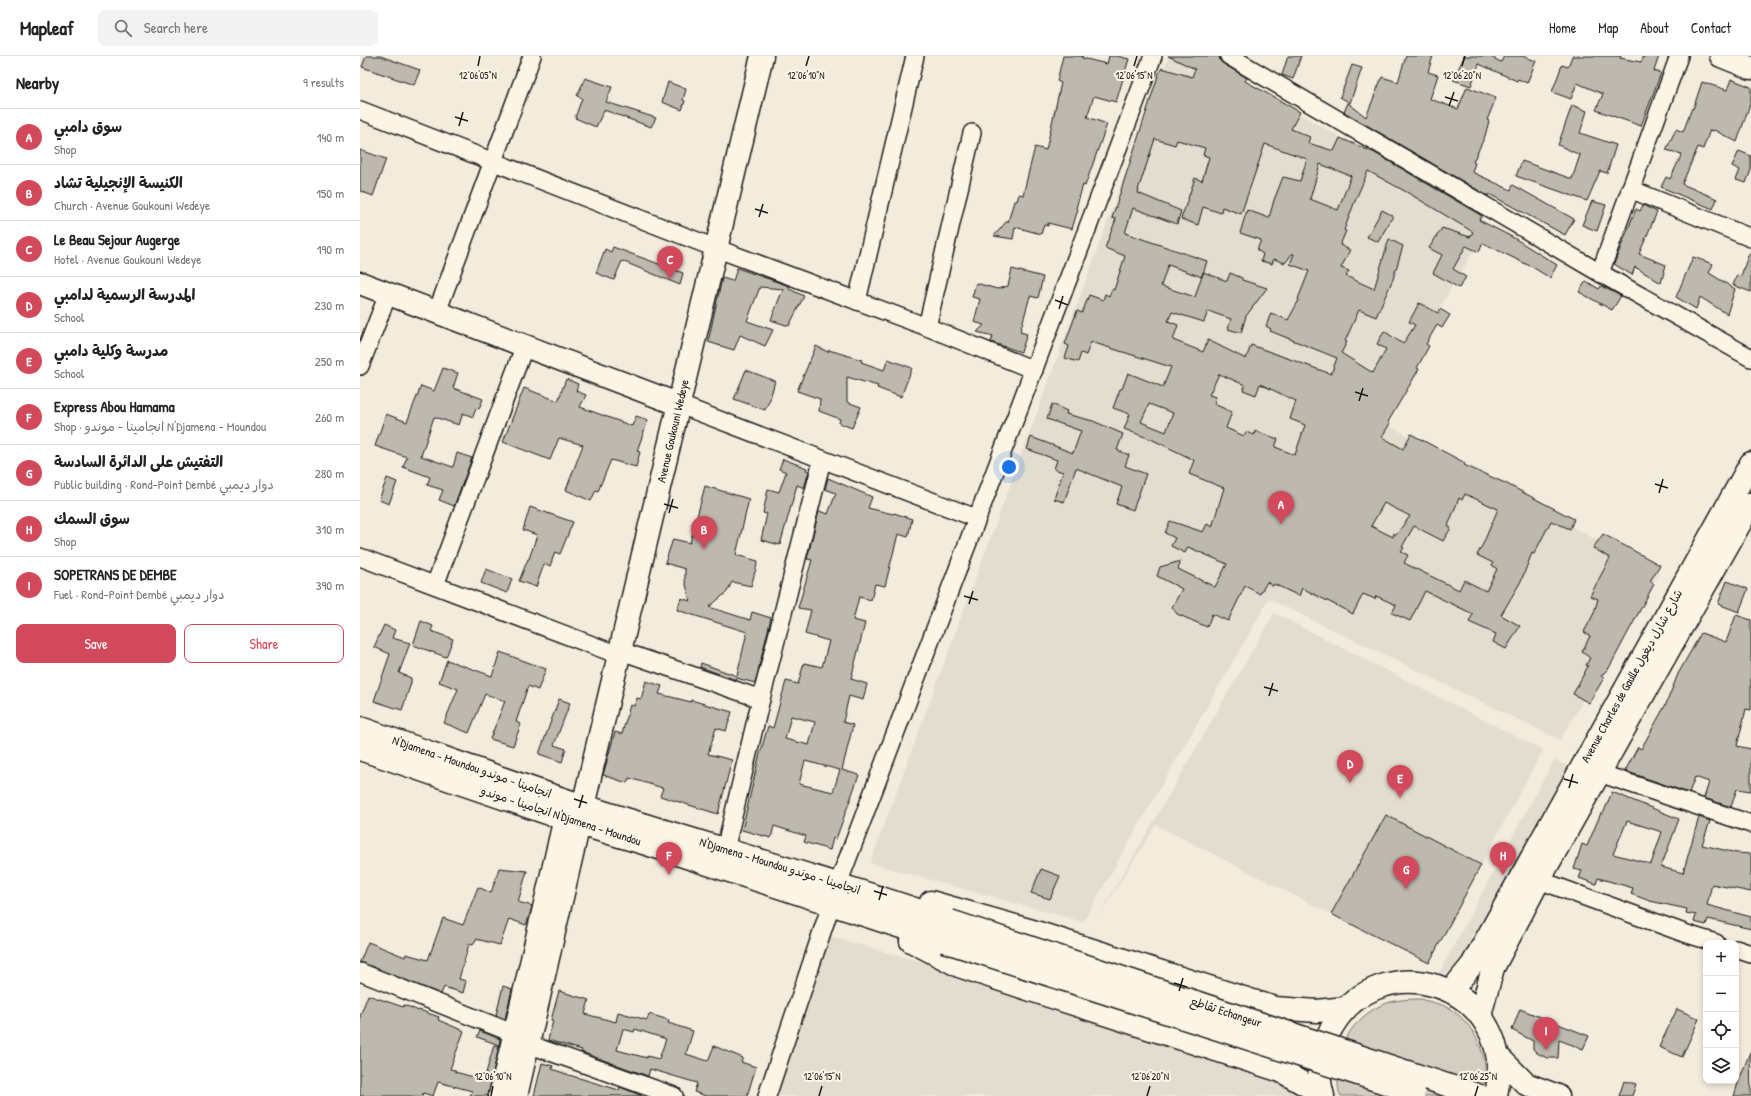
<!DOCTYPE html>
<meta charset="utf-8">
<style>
:root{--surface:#fff;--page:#f2f2f2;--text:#222;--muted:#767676;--line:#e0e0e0;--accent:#d1495b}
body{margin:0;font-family:"Patrick Hand","Playpen Sans Arabic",sans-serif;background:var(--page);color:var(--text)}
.controls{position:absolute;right:12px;bottom:12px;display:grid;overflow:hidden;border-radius:8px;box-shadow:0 2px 6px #0003}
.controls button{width:36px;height:36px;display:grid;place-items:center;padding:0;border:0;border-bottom:1px solid var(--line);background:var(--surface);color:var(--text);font:20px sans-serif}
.you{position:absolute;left:649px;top:411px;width:14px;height:14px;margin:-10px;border:3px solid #fff;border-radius:50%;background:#1a73e8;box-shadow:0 0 0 6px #1a73e833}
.badge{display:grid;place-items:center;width:26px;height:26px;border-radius:50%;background:var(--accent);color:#fff;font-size:13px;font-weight:700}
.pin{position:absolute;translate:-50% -33px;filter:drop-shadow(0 1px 2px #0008)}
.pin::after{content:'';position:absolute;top:21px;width:14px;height:12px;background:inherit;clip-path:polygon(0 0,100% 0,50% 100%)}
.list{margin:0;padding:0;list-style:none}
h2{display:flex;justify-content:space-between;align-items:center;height:52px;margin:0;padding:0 16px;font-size:17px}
h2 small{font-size:13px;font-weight:400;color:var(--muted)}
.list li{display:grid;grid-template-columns:26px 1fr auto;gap:12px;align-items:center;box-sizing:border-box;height:56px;padding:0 16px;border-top:1px solid var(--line)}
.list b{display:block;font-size:15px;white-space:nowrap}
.list p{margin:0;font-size:13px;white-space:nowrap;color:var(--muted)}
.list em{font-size:13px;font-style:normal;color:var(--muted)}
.actions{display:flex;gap:8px;padding:12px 16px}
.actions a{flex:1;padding:9px 0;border:1px solid var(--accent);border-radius:8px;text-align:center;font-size:14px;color:var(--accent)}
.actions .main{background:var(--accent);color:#fff}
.icon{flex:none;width:22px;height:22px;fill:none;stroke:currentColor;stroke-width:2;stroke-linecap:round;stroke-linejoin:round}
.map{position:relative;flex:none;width:1391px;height:1040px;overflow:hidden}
header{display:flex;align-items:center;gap:24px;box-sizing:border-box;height:56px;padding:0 20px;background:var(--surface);border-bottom:1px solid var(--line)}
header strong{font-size:19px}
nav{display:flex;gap:22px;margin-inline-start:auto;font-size:14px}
.search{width:280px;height:36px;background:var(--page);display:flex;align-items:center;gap:10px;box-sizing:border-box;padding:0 14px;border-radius:8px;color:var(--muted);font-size:15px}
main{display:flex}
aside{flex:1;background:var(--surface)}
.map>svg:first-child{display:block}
.built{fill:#e3ddcf}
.green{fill:#d3cec1;stroke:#78756e}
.building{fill:#beb9ae;stroke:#1c1c1c;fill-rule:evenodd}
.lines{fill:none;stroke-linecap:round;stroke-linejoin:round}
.street-casing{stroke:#1c1c1c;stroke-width:20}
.secondary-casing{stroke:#1c1c1c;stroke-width:25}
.primary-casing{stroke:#1c1c1c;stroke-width:25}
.highway-casing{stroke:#1c1c1c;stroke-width:25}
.street{stroke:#fcf5e5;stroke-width:17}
.secondary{stroke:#fcf5e5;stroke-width:22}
.primary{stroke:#fcf5e5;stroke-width:22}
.highway{stroke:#fcf5e5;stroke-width:22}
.primary-bridge-casing{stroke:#1c1c1c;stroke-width:25;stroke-linecap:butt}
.primary-bridge{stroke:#fcf5e5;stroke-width:22}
.ticks{fill:none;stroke:#1c1c1c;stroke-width:1.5}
.labels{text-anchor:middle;stroke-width:4;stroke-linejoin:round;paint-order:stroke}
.street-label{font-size:12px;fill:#1c1c1c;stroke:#fcf5e5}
.ticks-label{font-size:10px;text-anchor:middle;fill:#1c1c1c;stroke:#fcf5e5;stroke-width:4;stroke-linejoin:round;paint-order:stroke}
</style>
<header>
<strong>Mapleaf</strong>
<div class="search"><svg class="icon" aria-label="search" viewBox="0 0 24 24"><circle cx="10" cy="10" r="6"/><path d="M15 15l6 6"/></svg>Search here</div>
<nav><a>Home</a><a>Map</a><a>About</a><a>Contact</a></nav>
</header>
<main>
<aside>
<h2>Nearby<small>9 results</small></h2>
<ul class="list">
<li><span class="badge">A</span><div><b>سوق دامبي</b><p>Shop</p></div><em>140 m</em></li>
<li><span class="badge">B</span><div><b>الكنيسة الإنجيلية تشاد</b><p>Church · Avenue Goukouni Wedeye</p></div><em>150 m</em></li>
<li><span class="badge">C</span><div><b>Le Beau Sejour Augerge</b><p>Hotel · Avenue Goukouni Wedeye</p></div><em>190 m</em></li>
<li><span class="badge">D</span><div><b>المدرسة الرسمية لدامبي</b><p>School</p></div><em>230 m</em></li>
<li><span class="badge">E</span><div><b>مدرسة وكلية دامبي</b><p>School</p></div><em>250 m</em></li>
<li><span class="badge">F</span><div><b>Express Abou Hamama</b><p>Shop · انجامينا - موندو N'Djamena - Moundou</p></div><em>260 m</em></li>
<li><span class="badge">G</span><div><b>التفتيش على الدائرة السادسة</b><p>Public building · Rond-Point Dembé دوار ديمبي</p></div><em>280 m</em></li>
<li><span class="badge">H</span><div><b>سوق السمك</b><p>Shop</p></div><em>310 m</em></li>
<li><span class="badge">I</span><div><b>SOPETRANS DE DEMBE</b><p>Fuel · Rond-Point Dembé دوار ديمبي</p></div><em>390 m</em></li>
</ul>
<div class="actions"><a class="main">Save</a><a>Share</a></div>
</aside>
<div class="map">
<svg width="1391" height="1040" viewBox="0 0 1391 1040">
<rect width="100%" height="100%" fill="#f3ecdd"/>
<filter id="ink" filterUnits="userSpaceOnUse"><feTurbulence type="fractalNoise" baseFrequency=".025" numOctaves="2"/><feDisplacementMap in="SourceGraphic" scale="8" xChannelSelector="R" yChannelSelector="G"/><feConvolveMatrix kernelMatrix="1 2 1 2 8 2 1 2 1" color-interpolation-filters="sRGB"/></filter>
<g filter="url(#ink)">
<!-- built -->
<g class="built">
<path d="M809 0H836L991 87 1129 169 1014 361 1298 518 1200 684 909 543 723 866 510 807Z"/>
<path d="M914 557 1183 694 1121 809 1026 760 971 858 796 769 736 865Z"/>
<path d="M1194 704 1212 712 1093 930 1074 926Z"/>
<path d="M466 879 521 895 619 921 971 1034 978 1040H404Z"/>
</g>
<!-- green -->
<path class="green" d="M1061 943C1068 945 1075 947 1082 949 1111 961 1128 995 1125 1025 1124 1030 1122 1035 1121 1040H981C978 1035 978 1030 978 1025 975 995 989 967 1016 952 1029 944 1046 943 1061 943Z"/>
<!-- building -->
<g class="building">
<path d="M6 0H20L60 14 54 29 2 11Z"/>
<path d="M703 0H723L722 2 747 8 749 0H757L769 3 756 46 734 40 727 61 747 68 725 130 723 129 716 152 718 153 712 173 688 167V170L684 169 681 178 655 171 653 183 634 180 647 165 648 166 654 145H657L659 138 663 139 675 91 686 94 701 27 697 25Z"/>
<path d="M808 0H859L860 5 864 8 887 22 885 25 940 56 931 73 950 81 948 87 974 95 980 82 1015 97 1122 160 1119 164 1154 182 1197 209 1190 222 1174 212 1123 187 1119 196 1106 190 1093 213 1106 221 1099 232 1073 217 1082 199 1069 192 1082 172 1110 181 1113 176 1050 138 1008 115 995 145 984 174 986 175 980 189 990 194 981 212 989 215 986 220 1014 233 1029 183 1043 190 1033 223 1016 261 999 254 985 285 987 286 981 297 1013 317 1026 293 1017 288 1024 275 1043 288 1055 269 1049 266 1059 247 1078 257 1080 253 1090 259 1082 272 1077 269 1066 288 1069 290 1057 312 1059 313 1028 366 1030 367 1022 381 1043 393 1051 378 1105 407 1104 409 1145 427 1214 463 1210 473 1191 465 1174 498 1172 497 1161 525 1141 559 1160 570 1146 593 1133 586 1136 578 1109 566 1113 558 1065 535 1050 565 1032 557 1036 549 1016 540 1015 543 1003 538 993 558 942 532 939 540 914 528 913 530 907 526 900 538 885 530 868 565 852 558 847 571 817 558 812 551 822 533 797 520 800 511 821 505 818 513 855 531 867 508 828 491 825 497 811 490 815 482 805 477 810 465 843 476 847 468 852 471 864 432 829 418 834 404 793 384 764 373 770 358 753 352 760 333H762L768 317 803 331 811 311 731 286 726 299 721 297 718 306 705 302 709 290 705 288 717 255 722 257 729 239 743 244 745 238 749 240 752 233 754 234 765 200 745 192 756 163 752 162 799 17 802 12 832 21 835 13ZM795 83 815 89 817 84 845 92 843 99 849 101 842 125 835 122 821 163 838 169 843 151 861 157 862 151 881 158 905 88 947 103 940 125 923 121 914 144 909 162 887 154 880 177 901 184 897 194 903 198 901 205 912 208 914 203 925 207 932 198H934L930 208 949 215 938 243 939 244 928 264 911 257 906 270 911 273 910 275 977 302 971 318 891 289 886 303 848 284 843 296 813 284 818 269 808 265 812 256 844 266 848 255 871 263 868 273 881 277 886 260 907 232 882 224V222L870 217 867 225 843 216 835 241 801 230 808 209 842 221 847 205 765 177 773 152 817 168 821 155 778 137 779 134H778ZM960 108 991 120 978 154 950 143ZM859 318 885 329 883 334 896 339 900 328 936 345 930 363 945 369 935 399 915 391 918 383 895 375 894 379 886 376 884 380 866 372 872 356 854 348 856 341 849 339ZM789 348 813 357 806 376 781 366ZM1105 438 1138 453 1123 488 1117 499 1133 507 1132 509 1137 513 1126 535 1104 524 1099 534 1044 507 1048 499 1041 496 1044 492 1042 491 1054 470 1083 485 1091 472 1088 470 1099 442 1102 444ZM1024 447 1050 460 1036 479 1034 477 1033 481 1011 470Z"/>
<path d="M928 0H941L933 23 922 19Z"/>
<path d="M1046 0H1073L1068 16 1078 19 1070 43 1098 53 1107 31 1136 42 1127 64 1129 65 1125 80 1113 106 1115 107 1112 116 1151 134 1153 129 1214 163 1205 179 1129 138 1128 140 984 56 988 47 1006 61 1022 21 1038 26Z"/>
<path d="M1102 0H1129L1141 6 1144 0H1162L1176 5 1167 27 1158 23 1157 25 1119 8 1111 30 1093 24 1104 1Z"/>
<path d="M1212 0H1261L1260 2 1281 6 1284 0H1299L1294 15 1301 17 1281 70 1236 54 1243 38 1217 27 1211 43 1192 36 1202 9 1208 11Z"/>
<path d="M992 9 1002 12 990 47 980 41Z"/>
<path d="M225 22 252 31 246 46 296 62 291 71 244 54 236 71 215 62 222 42 217 40Z"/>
<path d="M1371 23 1391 31V45L1377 86 1354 74 1353 75 1350 74 1343 93 1338 91 1322 128 1357 143 1353 153 1301 131 1306 121 1310 123 1322 98 1306 94 1316 73 1323 76 1332 52 1333 53 1342 26 1367 34Z"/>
<path d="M308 26 326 33 323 44 325 45 322 54 302 46Z"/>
<path d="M1212 49 1227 55 1220 77 1256 89 1247 117 1240 115 1227 145 1156 120 1162 105 1212 123 1220 99 1198 89Z"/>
<path d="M0 94 26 103 13 140 0 135Z"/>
<path d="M1379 95 1391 100V114L1386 127 1376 124 1380 114 1372 110Z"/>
<path d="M1232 145 1246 149 1237 175 1222 169Z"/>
<path d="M1283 149 1297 156 1279 198 1306 209 1301 227 1275 211 1272 219 1254 208 1276 153 1280 155Z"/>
<path d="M1022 154 1033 160 1018 186 1007 181Z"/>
<path d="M253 191 323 217 320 229 262 205 254 224 236 217 245 193 251 196Z"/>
<path d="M1389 197H1391V236L1373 229 1377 219 1381 220Z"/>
<path d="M1333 201 1353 208 1349 217 1375 233 1367 258 1340 241 1336 253 1316 241Z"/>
<path d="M377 212 429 230V233L444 240 429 270 411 264 423 233 400 231 387 265 413 274 405 290 380 279 374 294 348 286 362 222 373 225Z"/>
<path d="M652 213 683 221 678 242 670 240 660 276 667 278 661 296 631 286 633 280 617 276 624 269 614 266 620 243 612 241 616 227 637 233 648 230Z"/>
<path d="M1226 225 1239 233 1241 230 1261 240 1252 254 1219 236Z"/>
<path d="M456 290 468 296 469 294 502 304 501 306 524 314 528 303 552 312 541 341 517 332 518 330 487 321V346L501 351 492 372 479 367 480 363 459 355 460 343 437 335Z"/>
<path d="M83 312 98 317 93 332 123 343 119 353 116 352 113 361 103 357 99 369 74 361 61 400 93 411 97 397 112 402 94 450 79 444 83 434 67 429 70 421 43 411 47 401 15 390 26 358 47 366 61 330 74 335Z"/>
<path d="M386 314 415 325 410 343 405 354 374 343Z"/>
<path d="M206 323 218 328 216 335 226 339 220 351 272 370 276 360 288 364 277 395 280 396 276 411 251 404 238 435 236 434 231 445 206 434 223 389 199 382 190 404 143 386 164 332 198 345Z"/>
<path d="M692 348 707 355 706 358 733 365 763 378 757 394 769 399 765 410 786 418 773 454 756 448 762 431 716 412 704 446 694 443 703 416 694 413 697 404 667 393 671 381 713 397 721 375 687 363Z"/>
<path d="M423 403 447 412 446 414 449 415 444 432 437 429 420 489 401 484 407 458 403 457 408 433 419 436 426 416 419 413Z"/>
<path d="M27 422 37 426 29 448 19 444Z"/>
<path d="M468 422 512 441 508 452 533 458 534 457 552 463 548 481 538 478 525 530 515 528 511 544 499 541 493 564 505 567 491 623 507 628 503 644 489 640 483 666 493 669 482 714 499 719 476 783 473 782 470 794 444 786 446 780 414 770 411 782 382 774 399 701 408 670 413 672 426 625 438 628 444 607 462 611 469 585 445 578 451 554 438 552 452 504 447 503 459 455 468 458 476 437 465 433ZM431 660 455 666 449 689 425 683ZM445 705 480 714 473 736 439 728Z"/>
<path d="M345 430 389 443 376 499 398 505 391 530 372 526 367 536 349 551 390 564 392 556 411 562 395 627 376 622V624L340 611 341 607 377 620 387 576 317 554 321 542 330 545 325 524V513L305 507 313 483 330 487Z"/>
<path d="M170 451 213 466 200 498 195 496 190 510 184 508 176 531 159 525 168 503H169L177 479 163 474Z"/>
<path d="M1243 478 1300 509 1290 525 1294 528 1249 612 1241 620 1244 622 1229 647 1213 638 1228 610 1226 609 1230 602 1222 596 1230 580 1224 576 1234 557 1238 543 1230 540 1250 502 1233 492Z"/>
<path d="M126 513 152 523 147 537 121 527Z"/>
<path d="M1367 525 1388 533 1379 556 1358 548Z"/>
<path d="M1376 559 1391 564V654L1386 653 1377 690 1391 693V735L1377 733 1371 751 1344 742 1349 726 1335 721 1329 737 1265 715 1278 691 1281 693 1306 648 1318 618 1341 577 1366 586Z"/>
<path d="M61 565 73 570 71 575 93 583 86 601 53 589Z"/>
<path d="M24 569 35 574 32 582 50 587 39 617 51 622V627L42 654 14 645 30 598 14 591Z"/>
<path d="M140 596 186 613 178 634 168 630 156 666 161 668 153 690 130 683 145 645 125 638 109 677 84 667 98 633 79 626 87 604 132 620Z"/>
<path d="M286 625 302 630 299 638 331 646V644L372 656 366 675 356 672 348 698 372 704 358 758 300 740 303 732 269 722 267 727 243 719 255 676 262 678 270 649 274 650 277 642 281 643Z"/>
<path d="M199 643 210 647 194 689 206 693 202 706 179 698Z"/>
<path d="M1252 736 1319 763 1301 811 1323 817 1339 761 1350 765 1342 789 1377 797 1391 798V836L1352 828 1347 849 1391 861V873L1348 863 1346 869 1334 866 1336 859 1326 857 1327 853 1290 845 1271 838 1273 832 1238 822 1236 828 1219 822 1222 815 1214 813 1222 788 1227 790 1241 757 1243 758ZM1267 765 1302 776 1291 808 1253 798Z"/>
<path d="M1026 759 1121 809 1069 907 971 858Z"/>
<path d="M139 812 167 815 158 846 172 850 170 858 166 869 149 863 140 889 116 883 113 889 109 888 99 923 106 925 103 937 84 931 81 938 0 906 8 886 45 901 46 898 68 904 83 862 103 869 118 831 131 837Z"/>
<path d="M681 813 700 820 690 843 671 837Z"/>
<path d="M143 930 152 933 145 963 136 959Z"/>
<path d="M199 935 229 944 225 958 256 966 258 956 287 964 289 958 309 964 308 967 333 975 326 998 348 1005 354 990 383 1002 381 1006 396 1011 387 1040H346L334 1036 337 1027 290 1013 288 1020 221 996 222 994 188 984 193 965 191 964ZM263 973 274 976 275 973 306 983 299 1003 287 1000V1002L257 994Z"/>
<path d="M8 939 43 951 44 949 59 955V954L79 961 78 964 104 975 90 1013 95 1014V1016L124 1024 134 989 139 990 128 1040H110L112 1035 78 1026 73 1040 63 1037 62 1040H0V960Z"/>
<path d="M1160 953 1229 980 1223 993 1199 984 1198 1002H1187L1177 997 1173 993V985L1152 974Z"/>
<path d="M1317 953 1339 963 1322 1001 1299 991Z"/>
<path d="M120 975 140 983 139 989 117 981Z"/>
<path d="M1390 996 1391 1040H1374L1378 1027Z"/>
<path d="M182 1007 193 1010 192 1013 209 1019 259 1034 260 1031 282 1040H174Z"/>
<path d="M1264 1025 1276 1028 1272 1040H1259Z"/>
</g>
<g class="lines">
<defs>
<g id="street">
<path d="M869 0 1240 217 1391 302"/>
<path d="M0 54 350 190 567 271 674 314"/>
<path d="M1270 133 1391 182"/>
<path d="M1240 217 1319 0"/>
<path d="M497 245 555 0"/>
<path d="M77 256 172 0"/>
<path d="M567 271 612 77"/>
<path d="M0 310 28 238"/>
<path d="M320 349 616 462"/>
<path d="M0 501 248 595"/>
<path d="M75 529 165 289"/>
<path d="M261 595 401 643"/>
<path d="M1239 717 1391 768"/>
<path d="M365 794 401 643 462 404"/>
<path d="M1179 824 1324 877 1356 887"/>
<path d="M1376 893 1391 898"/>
<path d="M0 916 155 978 168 988 314 1040"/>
<path d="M407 1040 478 828 793 0"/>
</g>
<g id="secondary">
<path d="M1361 0 1391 12"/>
<path d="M0 227 320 349"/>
<path d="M223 750 402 0"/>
<path d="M140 1040 205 762"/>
<path d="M156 1040 219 768"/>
</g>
<g id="primary">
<path d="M0 672C75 698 149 726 224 750 346 789 469 823 590 865"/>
<path d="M0 693 219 768 290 789 584 885"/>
<path d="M571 846 669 874 915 952 957 955 986 952"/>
<path d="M551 885 599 910 692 941 921 1015 962 1038"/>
<path d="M1091 935 1112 909 1391 407"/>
<path d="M1120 959 1133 912 1179 824 1391 448"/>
</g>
<g id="highway">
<path d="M1139 1001 1166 1028 1198 1040"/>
<path d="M963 1040C957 1021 959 999 967 981 1012 882 1160 925 1136 1040"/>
</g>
</defs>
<!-- street casing -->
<use href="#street" class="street-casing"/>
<!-- secondary casing -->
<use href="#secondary" class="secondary-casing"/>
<!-- primary casing -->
<use href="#primary" class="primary-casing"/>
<!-- highway casing -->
<use href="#highway" class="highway-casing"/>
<!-- street -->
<use href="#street" class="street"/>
<!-- secondary -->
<use href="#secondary" class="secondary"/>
<!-- primary -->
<use href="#primary" class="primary"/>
<!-- highway -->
<use href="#highway" class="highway"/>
<defs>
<g id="primary-bridge">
<path d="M590 865 1120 1040"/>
<path d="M584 885 1054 1036"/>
</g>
</defs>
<!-- primary-bridge casing -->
<use href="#primary-bridge" class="primary-bridge-casing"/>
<!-- primary-bridge -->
<use href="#primary-bridge" class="primary-bridge"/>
</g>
</g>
<!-- ticks -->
<path class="ticks" d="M118 10 120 0M446 10 449 0M774 10 777 0M1102 10 1105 0M1085 41 1098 45M1089 50 1094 36M95 61 108 65M99 70 103 56M395 153 408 157M399 161 403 148M695 244 708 249M699 253 703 240M995 336 1008 340M999 345 1003 332M1295 428 1308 432M1299 437 1303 423M304 448 318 452M309 457 313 443M604 540 618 544M609 548 613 535M904 631 918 635M909 640 913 627M1204 723 1218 727M1209 732 1213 718M214 743 227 747M219 752 223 739M514 835 527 839M519 844 523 830M814 927 827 931M819 935 823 922M131 1040 133 1030M459 1040 462 1030M787 1040 790 1030M1115 1040 1118 1030"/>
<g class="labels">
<!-- street labels -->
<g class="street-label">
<text transform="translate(313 375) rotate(-77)" y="4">Avenue Goukouni Wedeye</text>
<text transform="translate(1272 620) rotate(-61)" y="4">Avenue Charles de Gaulle شارع شارل ديغول</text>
<text transform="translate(112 711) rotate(19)" y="4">N'Djamena - Moundou انجامينا - موندو</text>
<text transform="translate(201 760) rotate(18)" y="4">انجامينا - موندو N'Djamena - Moundou</text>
<text transform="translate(420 810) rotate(17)" y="4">N'Djamena - Moundou انجامينا - موندو</text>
<text transform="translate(866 956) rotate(18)" y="4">تقاطع Echangeur</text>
</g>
</g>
<g class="ticks-label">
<text x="118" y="23">12°06'05"N</text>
<text x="446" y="23">12°06'10"N</text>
<text x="774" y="23">12°06'15"N</text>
<text x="1102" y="23">12°06'20"N</text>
<text x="133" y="1024">12°06'10"N</text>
<text x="462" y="1024">12°06'15"N</text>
<text x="790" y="1024">12°06'20"N</text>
<text x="1118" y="1024">12°06'25"N</text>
</g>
</svg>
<div class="controls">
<button>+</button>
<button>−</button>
<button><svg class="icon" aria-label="locate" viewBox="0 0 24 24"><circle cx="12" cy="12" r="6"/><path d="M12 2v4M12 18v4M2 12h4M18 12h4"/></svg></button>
<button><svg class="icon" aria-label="layers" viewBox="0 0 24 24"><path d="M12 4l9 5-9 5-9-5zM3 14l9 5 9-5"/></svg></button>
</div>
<div class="you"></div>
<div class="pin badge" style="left:921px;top:468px">A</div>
<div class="pin badge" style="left:344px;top:493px">B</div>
<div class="pin badge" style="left:310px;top:223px">C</div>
<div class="pin badge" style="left:990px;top:727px">D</div>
<div class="pin badge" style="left:1040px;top:742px">E</div>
<div class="pin badge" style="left:309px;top:819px">F</div>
<div class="pin badge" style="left:1046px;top:833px">G</div>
<div class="pin badge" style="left:1143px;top:819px">H</div>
<div class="pin badge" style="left:1186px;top:994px">I</div>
</div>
</main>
